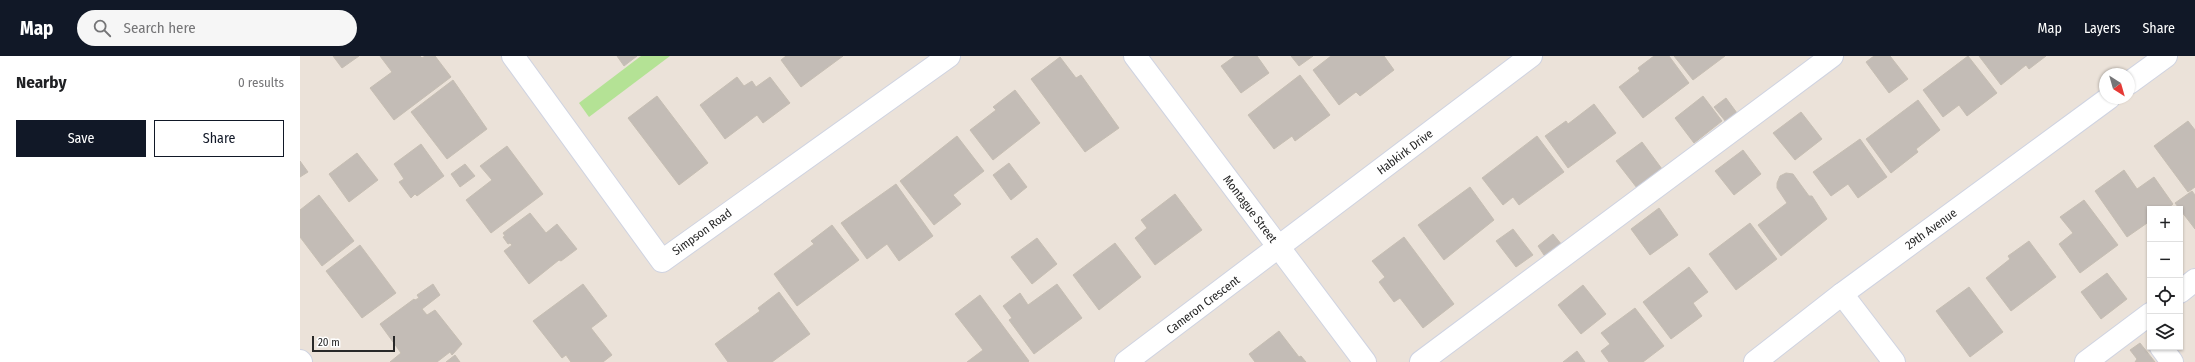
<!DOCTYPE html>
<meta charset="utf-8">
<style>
:root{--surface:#fff;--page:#f6f6f6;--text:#202124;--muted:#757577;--line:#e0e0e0;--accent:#111827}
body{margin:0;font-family:"Fira Sans Condensed",sans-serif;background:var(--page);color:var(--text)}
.controls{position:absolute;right:12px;bottom:12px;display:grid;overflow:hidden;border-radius:0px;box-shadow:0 1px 3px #0004}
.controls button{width:36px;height:36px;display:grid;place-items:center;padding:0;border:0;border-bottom:1px solid var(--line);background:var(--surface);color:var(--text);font:20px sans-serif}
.compass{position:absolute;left:1799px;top:12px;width:36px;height:36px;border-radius:50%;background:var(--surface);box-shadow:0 1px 3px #0004;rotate:143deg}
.scale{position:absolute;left:12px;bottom:10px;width:83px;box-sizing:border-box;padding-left:4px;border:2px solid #282828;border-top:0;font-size:11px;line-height:14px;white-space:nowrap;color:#282828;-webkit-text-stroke:3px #fff;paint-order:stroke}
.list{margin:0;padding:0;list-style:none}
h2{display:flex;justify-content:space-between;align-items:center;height:52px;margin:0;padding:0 16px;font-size:17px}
h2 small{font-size:13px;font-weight:400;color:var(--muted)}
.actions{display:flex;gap:8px;padding:12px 16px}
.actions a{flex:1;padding:9px 0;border:1px solid var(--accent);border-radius:0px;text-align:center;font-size:14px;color:var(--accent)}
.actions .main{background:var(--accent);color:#fff}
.icon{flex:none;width:22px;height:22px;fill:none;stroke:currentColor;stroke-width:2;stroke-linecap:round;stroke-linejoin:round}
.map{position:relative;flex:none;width:1895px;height:306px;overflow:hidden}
header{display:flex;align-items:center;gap:24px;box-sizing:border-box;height:56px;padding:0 20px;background:var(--accent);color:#fff}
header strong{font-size:19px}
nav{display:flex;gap:22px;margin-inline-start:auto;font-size:14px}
.search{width:280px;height:36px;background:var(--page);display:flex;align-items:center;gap:10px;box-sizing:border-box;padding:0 14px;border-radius:22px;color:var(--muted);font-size:15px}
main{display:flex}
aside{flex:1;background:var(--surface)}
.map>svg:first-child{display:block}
.green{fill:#b4e295}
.building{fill:#c3bcb6;stroke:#c6beb3}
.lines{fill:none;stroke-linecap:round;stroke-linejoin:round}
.minor-casing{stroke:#cfd3e1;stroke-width:24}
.minor{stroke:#fff;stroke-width:22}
.labels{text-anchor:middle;stroke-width:4;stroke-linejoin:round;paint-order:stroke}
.street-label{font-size:12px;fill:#282828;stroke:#fff}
</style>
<header>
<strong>Map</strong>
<div class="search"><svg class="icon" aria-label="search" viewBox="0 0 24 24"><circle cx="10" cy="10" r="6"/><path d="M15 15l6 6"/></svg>Search here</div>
<nav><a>Map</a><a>Layers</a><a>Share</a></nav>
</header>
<main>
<aside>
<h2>Nearby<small>0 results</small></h2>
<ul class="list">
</ul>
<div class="actions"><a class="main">Save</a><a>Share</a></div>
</aside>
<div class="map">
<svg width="1895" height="306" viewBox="0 0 1895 306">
<rect width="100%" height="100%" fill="#ebe2d9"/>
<!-- green -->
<path class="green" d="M341 0H370L289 61 279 47Z"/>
<!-- building -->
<g class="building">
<path d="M33 0H59L42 12Z"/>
<path d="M80 0H120L122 2 125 0H135L151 21 94 64 70 32 92 16Z"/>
<path d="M317 0H337L324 10Z"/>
<path d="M486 0H543L501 31 481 4Z"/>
<path d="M935 0H957L969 17 941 37 921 10Z"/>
<path d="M991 0H1013L999 10Z"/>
<path d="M1031 0H1084L1094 14 1060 40 1056 36 1039 49 1013 14Z"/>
<path d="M1354 0H1369L1389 27 1343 62 1319 31 1340 15 1338 12Z"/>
<path d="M1374 0H1425L1393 24Z"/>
<path d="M1574 0H1590L1608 23 1589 37 1566 6Z"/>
<path d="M1668 0 1697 37 1667 60 1659 49 1643 61 1623 34Z"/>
<path d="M1679 0H1746L1729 13 1726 9 1701 29Z"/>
<path d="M760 1 776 22 781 19 819 72 785 96 731 23Z"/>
<path d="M1000 19 1030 59 995 85 992 80 974 93 948 59Z"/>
<path d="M437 21 444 30 452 25 456 31 470 21 490 47 463 67 457 59 425 83 400 49Z"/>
<path d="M153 24 187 73 147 103 111 56Z"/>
<path d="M715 34 740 67 693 104 670 74 696 54 693 51Z"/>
<path d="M357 40 408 107 379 129 328 62Z"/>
<path d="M1403 40 1422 65 1394 87 1375 62Z"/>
<path d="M1426 42 1437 57 1426 66 1414 51Z"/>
<path d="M1618 44 1640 74 1616 93 1618 96 1591 117 1566 83Z"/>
<path d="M1294 48 1316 77 1268 112 1245 80 1266 65 1268 68Z"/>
<path d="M1501 56 1522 83 1495 104 1473 77Z"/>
<path d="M1888 65 1895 74V131L1888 136 1854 90Z"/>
<path d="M657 80 684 115 653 139 661 148 634 169 600 125Z"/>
<path d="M1237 80 1264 116 1219 149 1213 141 1203 149 1182 122Z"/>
<path d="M1560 83 1587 121 1558 142 1548 128 1531 140 1513 116Z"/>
<path d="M1342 86 1362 113 1337 132 1316 105Z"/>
<path d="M121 88 144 120 117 140 115 138 111 142 99 126 104 123 94 108Z"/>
<path d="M207 90 243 138 191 177 166 144 192 124 180 110Z"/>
<path d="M1443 94 1461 118 1434 139 1415 115Z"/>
<path d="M57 97 78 124 49 146 29 118Z"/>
<path d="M0 105 8 116 0 121Z"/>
<path d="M709 107 727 131 711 144 693 119Z"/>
<path d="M165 108 175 120 160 131 151 118Z"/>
<path d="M1824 114 1837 133 1854 121 1873 148 1867 153H1850V165L1827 181 1795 135Z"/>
<path d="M1486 117 1493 118 1509 140H1512L1527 163 1481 200 1458 169 1487 147 1477 132V127L1480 120Z"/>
<path d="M596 128 633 180 599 205 587 188 567 203 541 167Z"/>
<path d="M1170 131 1194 164 1144 204 1118 169Z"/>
<path d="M1892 135 1895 139V173L1875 147Z"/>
<path d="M875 138 902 174 855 209 835 182 847 172 841 164Z"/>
<path d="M19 139 54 185 22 210 0 181V154Z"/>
<path d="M1784 144 1818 189 1780 217 1759 188 1773 177 1760 161Z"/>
<path d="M1359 152 1378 179 1350 199 1331 173Z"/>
<path d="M230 157 246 177 257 168 277 193 261 205 259 204 229 228 204 195 212 189 210 187 208 188 203 181 205 180 203 177Z"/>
<path d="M1450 167 1477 203 1436 234 1409 198Z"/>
<path d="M532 169 559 204 497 250 474 218 514 188 511 185Z"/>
<path d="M1213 173 1233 199 1216 211 1196 185Z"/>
<path d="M1253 178 1262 189 1246 202 1238 190Z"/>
<path d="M1104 181 1154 248 1123 272 1100 242 1094 246 1079 226 1085 221 1072 205Z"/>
<path d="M737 182 757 208 732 228 711 201Z"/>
<path d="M1729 185 1756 221 1711 255 1686 222 1710 203 1708 200Z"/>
<path d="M815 187 841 221 799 254 773 219Z"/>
<path d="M60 189 96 237 62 262 26 215Z"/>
<path d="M1389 211 1408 236 1393 247 1402 260 1371 283 1343 246Z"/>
<path d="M1807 217 1827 243 1801 263 1781 236Z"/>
<path d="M133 228 140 239 122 253 127 259 135 254 162 288 152 299 150 296 137 306H90L101 297 80 268 114 243 115 244 119 242 117 239Z"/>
<path d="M283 228 307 260 291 272 312 299 303 306H271L266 299 262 302 233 265Z"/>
<path d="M757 228 782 262 734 298 709 264 712 262 703 250 720 237 728 249Z"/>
<path d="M1283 229 1306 258 1281 278 1258 249Z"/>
<path d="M1669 231 1703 276 1670 301 1636 255Z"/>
<path d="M479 236 510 278 472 306H428L415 288 460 255 458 252Z"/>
<path d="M680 239 729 305 728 306H667L683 294 655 258Z"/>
<path d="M1335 252 1364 290 1343 306H1309L1301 295 1310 288 1301 277Z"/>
<path d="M979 275 999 301 1001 300 1006 306H955L949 298Z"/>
<path d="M1840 287 1855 306H1835L1837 303 1830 294Z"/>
<path d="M1277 295 1285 306H1263Z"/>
<path d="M155 299 160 306H146Z"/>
</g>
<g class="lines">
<defs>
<g id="minor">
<path d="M213 0 362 205 649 0"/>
<path d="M835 0 1065 306"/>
<path d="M1829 27 1866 0"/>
<path d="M1880 236 1895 224"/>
<path d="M1542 238 1594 306"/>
<path d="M1861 291 1872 306"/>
<path d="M0 305 1 306"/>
<path d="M826 306 1231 0"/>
<path d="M1121 306 1532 0"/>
<path d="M1455 306 1542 238 1809 42"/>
<path d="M1786 306 1850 258"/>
</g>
</defs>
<!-- minor casing -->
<use href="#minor" class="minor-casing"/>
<!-- minor -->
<use href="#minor" class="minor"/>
</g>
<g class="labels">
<!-- street labels -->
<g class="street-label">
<text transform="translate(1105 96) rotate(-37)" y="4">Habkirk Drive</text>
<text transform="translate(950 153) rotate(53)" y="4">Montague Street</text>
<text transform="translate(1631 173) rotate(-36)" y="4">29th Avenue</text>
<text transform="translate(402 176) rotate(-36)" y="4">Simpson Road</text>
<text transform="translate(903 249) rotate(-37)" y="4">Cameron Crescent</text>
</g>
</g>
</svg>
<div class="controls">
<button>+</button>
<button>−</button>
<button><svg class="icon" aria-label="locate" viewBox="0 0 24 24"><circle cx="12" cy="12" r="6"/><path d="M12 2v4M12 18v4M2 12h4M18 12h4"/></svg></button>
<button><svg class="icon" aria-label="layers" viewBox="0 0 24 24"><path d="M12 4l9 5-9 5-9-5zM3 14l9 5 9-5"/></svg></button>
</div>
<svg class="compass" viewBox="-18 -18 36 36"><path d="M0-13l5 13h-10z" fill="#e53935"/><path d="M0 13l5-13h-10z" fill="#757577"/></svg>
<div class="scale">20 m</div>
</div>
</main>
